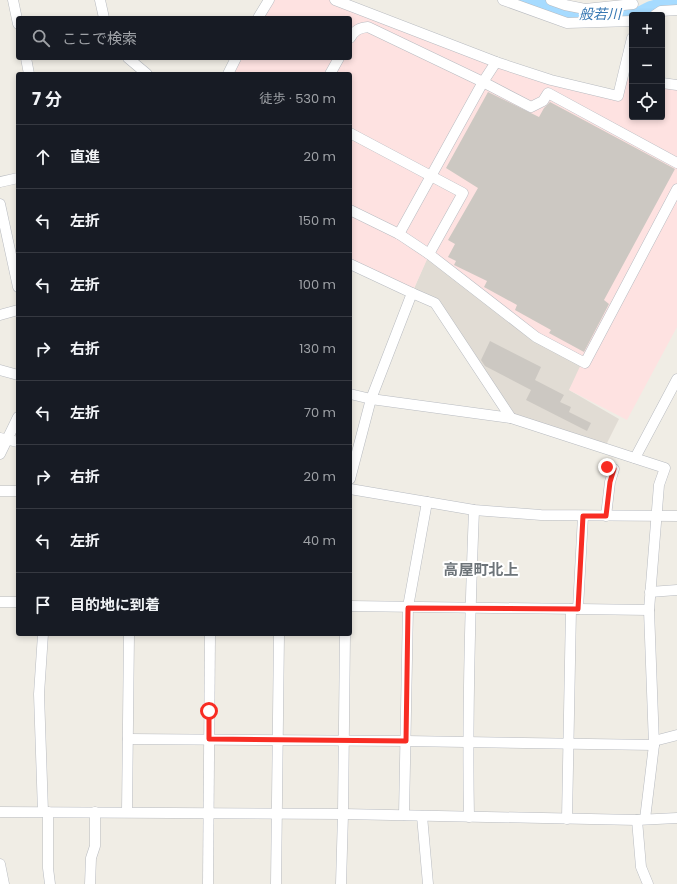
<!DOCTYPE html>
<html lang="ja">
<meta charset="utf-8">
<style>
:root{--surface:#171b24;--page:#242831;--text:#f1f3f6;--muted:#9ea1a6;--line:#363941}
body{margin:0;font-family:Poppins,"Noto Sans JP",sans-serif;background:var(--page);color:var(--text)}
.controls{position:absolute;right:12px;top:12px;display:grid;overflow:hidden;border-radius:4px;box-shadow:0 2px 6px #0003}
.controls button{width:36px;height:36px;display:grid;place-items:center;padding:0;border:0;border-bottom:1px solid var(--line);background:var(--surface);color:var(--text);font:20px sans-serif}
.stop{position:absolute;width:12px;height:12px;margin:-9px;border:3px solid #f82c23;border-radius:50%;background:#fff}
.stop.end{background:#f82c23;border-color:#fff;box-shadow:0 1px 4px #0008}
.list{margin:0;padding:0;list-style:none}
h2{display:flex;justify-content:space-between;align-items:center;height:52px;margin:0;padding:0 16px;font-size:17px}
h2 small{font-size:13px;font-weight:400;color:var(--muted)}
.list li{display:grid;grid-template-columns:26px 1fr auto;gap:12px;align-items:center;box-sizing:border-box;height:64px;padding:0 16px;border-top:1px solid var(--line)}
.list b{display:block;font-size:15px;white-space:nowrap}
.list em{font-size:13px;font-style:normal;color:var(--muted)}
.icon{flex:none;width:22px;height:22px;fill:none;stroke:currentColor;stroke-width:2;stroke-linecap:round;stroke-linejoin:round}
.map{position:relative;flex:none;width:677px;height:884px;overflow:hidden}
.search{position:absolute;background:var(--surface);box-shadow:0 2px 6px #0003;left:16px;top:16px;width:336px;height:44px;display:flex;align-items:center;gap:10px;box-sizing:border-box;padding:0 14px;border-radius:4px;color:var(--muted);font-size:15px}
.panel{position:absolute;background:var(--surface);box-shadow:0 2px 6px #0003;left:16px;top:72px;width:336px;height:564px;border-radius:4px}
.map>svg:first-child{display:block}
.education{fill:#e1dcd4}
.medical{fill:#fee2e1}
.lines{fill:none;stroke-linecap:round;stroke-linejoin:round}
.river{stroke:#a6dbff;stroke-width:16}
.building{fill:#ccc8c2}
.minor-casing{stroke:#b8bbc0;stroke-width:11}
.minor{stroke:#fff;stroke-width:10}
.route{stroke:#f82c23;stroke-width:5}
.labels{text-anchor:middle;stroke-width:4;stroke-linejoin:round;paint-order:stroke}
.water-label{font-size:14px;font-style:italic;fill:#3677b2;stroke:#fff}
.quarter-label{font-size:15px;font-weight:bold;fill:#6d7479;stroke:#fff}
</style>
<div class="map">
<svg width="677" height="884" viewBox="0 0 677 884">
<rect width="100%" height="100%" fill="#f0ede5"/>
<!-- education -->
<path class="education" d="M429 254 585 363 569 390 619 419 604 449 511 418 435 303 412 293Z"/>
<!-- medical -->
<path class="medical" d="M271 0H336L496 62 618 96 623 78 632 79V117H662V83L677 85V327L627 420 569 390 582 362 536 337 429 255 412 293 350 263V74H229L238 58H350V18H261Z"/>
<g class="lines">
<!-- river -->
<path class="river" d="M524 0 558 12 581 16 641 14 651 9 658 7 677 5"/>
</g>
<!-- building -->
<g class="building">
<path d="M488 92 539 117 544 108 550 102 675 169 604 300 609 304 584 352 549 333 551 330 515 310 517 305 484 287 487 281 454 265 456 261 448 257 455 244 448 240 478 188 446 168Z"/>
<path d="M490 341 541 367 535 380 564 395 560 402 571 407 569 412 591 423 587 431 526 400 531 390 485 366 481 360Z"/>
</g>
<g class="lines">
<defs>
<g id="minor">
<path d="M13 0 18 24"/>
<path d="M100 0 104 18"/>
<path d="M335 0 496 62 551 80 618 96 632 38"/>
<path d="M503 0 567 23 632 21"/>
<path d="M551 0 565 5 585 9 633 4"/>
<path d="M655 15 661 11 677 10"/>
<path d="M258 18 269 0"/>
<path d="M350 38C355 30 359 28 368 27L483 82 531 107 543 101 548 93 677 163"/>
<path d="M26 58 29 74"/>
<path d="M128 58 147 74"/>
<path d="M228 74 236 58"/>
<path d="M330 74 339 58"/>
<path d="M662 83 677 85"/>
<path d="M350 133 463 193 429 254"/>
<path d="M0 182 18 178"/>
<path d="M0 204 18 287"/>
<path d="M350 210 399 234 429 254 536 337 585 363 677 189"/>
<path d="M399 234 483 82 496 62"/>
<path d="M350 264 412 293 371 399 350 479"/>
<path d="M412 293 435 303 511 418 665 468 659 485 649 610 654 745 645 819"/>
<path d="M0 315 18 310"/>
<path d="M0 370 18 375"/>
<path d="M350 394 371 399 511 418"/>
<path d="M0 438 18 442"/>
<path d="M0 454 18 417"/>
<path d="M635 458 677 379"/>
<path d="M350 489 474 510 541 515 677 516"/>
<path d="M0 491H18"/>
<path d="M606 516 610 482 614 469"/>
<path d="M650 592 677 590"/>
<path d="M0 602H18"/>
<path d="M350 606 649 610"/>
<path d="M578 609 583 516"/>
<path d="M128 739 406 741 654 745"/>
<path d="M654 741 677 735"/>
<path d="M0 812 343 814 637 820 677 818"/>
<path d="M43 812 39 694 43 634"/>
<path d="M48 812V868L50 884"/>
<path d="M127 812 129 634"/>
<path d="M404 815 408 607 427 502"/>
<path d="M422 816 428 884"/>
<path d="M469 817C467 714 470 612 474 510"/>
<path d="M567 819 571 609"/>
<path d="M637 820 641 867 648 884"/>
<path d="M0 864 4 884"/>
<path d="M90 884 91 858 95 846V812"/>
<path d="M208 884 210 634"/>
<path d="M276 884 279 634"/>
<path d="M341 884 343 814 345 634"/>
</g>
</defs>
<!-- minor casing -->
<use href="#minor" class="minor-casing"/>
<!-- minor -->
<use href="#minor" class="minor"/>
</g>
<g class="lines">
<!-- route -->
<path class="route" d="M209 711V739L406 741 408 608 578 609 583 516H606L610 482 614 469 607 467"/>
</g>
<g class="labels">
<!-- water labels -->
<g class="water-label">
<text x="600" y="19">般若川</text>
</g>
<!-- quarter labels -->
<g class="quarter-label">
<text x="481" y="575">高屋町北上</text>
</g>
</g>
</svg>
<div class="controls">
<button>+</button>
<button>−</button>
<button><svg class="icon" aria-label="locate" viewBox="0 0 24 24"><circle cx="12" cy="12" r="6"/><path d="M12 2v4M12 18v4M2 12h4M18 12h4"/></svg></button>
</div>
<div class="stop" style="left:209px;top:711px"></div>
<div class="stop end" style="left:607px;top:467px"></div>
<div class="search"><svg class="icon" aria-label="search" viewBox="0 0 24 24"><circle cx="10" cy="10" r="6"/><path d="M15 15l6 6"/></svg>ここで検索</div>
<section class="panel">
<h2>7 分<small>徒歩 · 530 m</small></h2>
<ul class="list">
<li><svg class="icon" aria-label="ahead" viewBox="0 0 24 24"><path d="M12 20V5M6 11l6-6 6 6"/></svg><div><b>直進</b></div><em>20 m</em></li>
<li><svg class="icon" aria-label="left" viewBox="0 0 24 24"><path d="M17 20v-9H6M10 6l-5 5 5 5"/></svg><div><b>左折</b></div><em>150 m</em></li>
<li><svg class="icon" aria-label="left" viewBox="0 0 24 24"><path d="M17 20v-9H6M10 6l-5 5 5 5"/></svg><div><b>左折</b></div><em>100 m</em></li>
<li><svg class="icon" aria-label="right" viewBox="0 0 24 24"><path d="M7 20v-9h11M14 6l5 5-5 5"/></svg><div><b>右折</b></div><em>130 m</em></li>
<li><svg class="icon" aria-label="left" viewBox="0 0 24 24"><path d="M17 20v-9H6M10 6l-5 5 5 5"/></svg><div><b>左折</b></div><em>70 m</em></li>
<li><svg class="icon" aria-label="right" viewBox="0 0 24 24"><path d="M7 20v-9h11M14 6l5 5-5 5"/></svg><div><b>右折</b></div><em>20 m</em></li>
<li><svg class="icon" aria-label="left" viewBox="0 0 24 24"><path d="M17 20v-9H6M10 6l-5 5 5 5"/></svg><div><b>左折</b></div><em>40 m</em></li>
<li><svg class="icon" aria-label="arrive" viewBox="0 0 24 24"><path d="M6 21V4h12l-3 4 3 4H6"/></svg><div><b>目的地に到着</b></div></li>
</ul>
</section>
</div>
